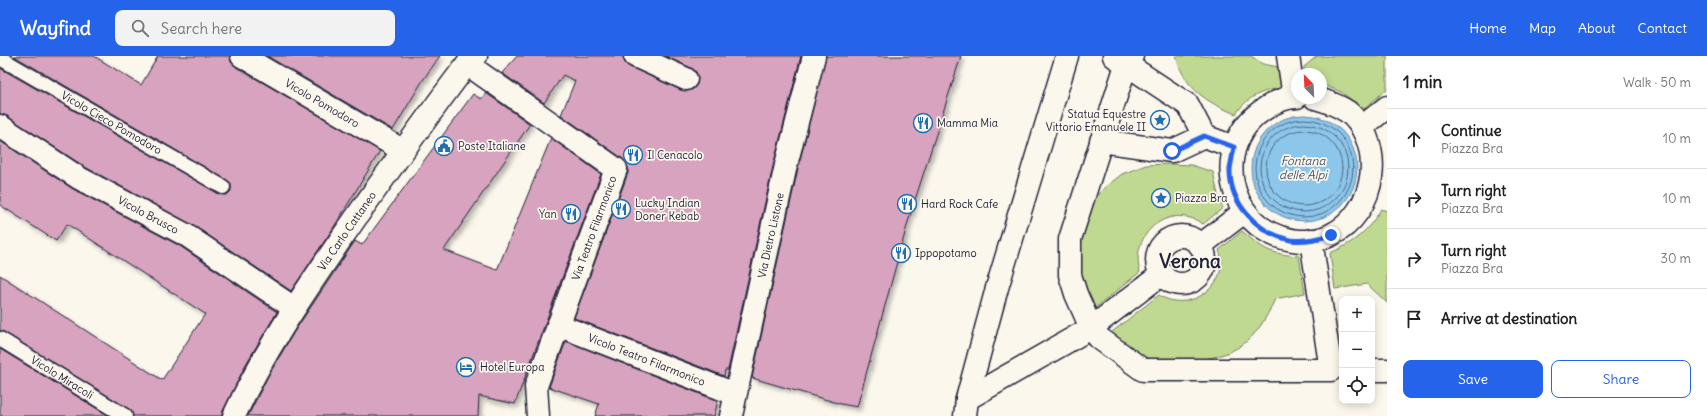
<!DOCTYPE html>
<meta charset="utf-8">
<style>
:root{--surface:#fff;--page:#f2f2f2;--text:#222;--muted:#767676;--line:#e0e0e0;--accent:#2563eb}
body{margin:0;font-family:Delius,sans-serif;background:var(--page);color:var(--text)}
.controls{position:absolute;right:12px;bottom:12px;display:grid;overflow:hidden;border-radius:8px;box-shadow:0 2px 10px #0003}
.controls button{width:36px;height:36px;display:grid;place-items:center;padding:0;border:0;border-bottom:1px solid var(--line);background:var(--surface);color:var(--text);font:20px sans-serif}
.compass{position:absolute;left:1291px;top:12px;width:36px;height:36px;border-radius:50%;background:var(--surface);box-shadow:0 2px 10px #0003;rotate:336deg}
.stop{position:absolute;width:12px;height:12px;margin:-9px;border:3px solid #2563eb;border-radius:50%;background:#fff}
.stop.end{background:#2563eb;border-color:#fff;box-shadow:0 1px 4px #0008}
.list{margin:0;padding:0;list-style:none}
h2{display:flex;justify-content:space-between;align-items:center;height:52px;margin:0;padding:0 16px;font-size:17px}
h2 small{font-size:13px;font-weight:400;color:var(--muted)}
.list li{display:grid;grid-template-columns:26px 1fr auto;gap:12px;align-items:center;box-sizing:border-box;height:60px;padding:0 16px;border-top:1px solid var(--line)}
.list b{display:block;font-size:15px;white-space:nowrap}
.list p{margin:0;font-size:13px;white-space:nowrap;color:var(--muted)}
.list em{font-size:13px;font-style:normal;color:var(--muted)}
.actions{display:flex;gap:8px;padding:12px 16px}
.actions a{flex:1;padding:9px 0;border:1px solid var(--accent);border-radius:8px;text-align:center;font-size:14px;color:var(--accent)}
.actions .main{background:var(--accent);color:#fff}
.icon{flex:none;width:22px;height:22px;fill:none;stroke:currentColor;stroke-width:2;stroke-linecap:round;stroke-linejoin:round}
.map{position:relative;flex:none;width:1387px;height:360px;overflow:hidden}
header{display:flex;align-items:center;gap:24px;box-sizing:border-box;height:56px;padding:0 20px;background:var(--accent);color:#fff}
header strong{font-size:19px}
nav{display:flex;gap:22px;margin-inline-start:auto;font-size:14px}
.search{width:280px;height:36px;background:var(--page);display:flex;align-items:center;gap:10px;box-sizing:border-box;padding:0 14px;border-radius:8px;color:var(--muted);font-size:15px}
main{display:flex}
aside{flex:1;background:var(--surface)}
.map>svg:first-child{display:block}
.green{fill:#c0d990;stroke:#717e66}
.water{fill:#8cc7eb;stroke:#6285a5}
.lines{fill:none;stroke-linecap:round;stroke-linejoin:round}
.shore{stroke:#4c6481;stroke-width:1}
.building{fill:#d7a3be;stroke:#22223b;filter:url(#shadow)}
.lane-casing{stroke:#22223b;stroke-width:17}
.street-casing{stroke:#22223b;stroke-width:25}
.lane{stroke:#fbf7ec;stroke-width:14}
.street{stroke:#fbf7ec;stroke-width:22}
.route{stroke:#2563eb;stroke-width:5}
.labels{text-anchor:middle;stroke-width:3.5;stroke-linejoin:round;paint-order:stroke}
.street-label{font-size:11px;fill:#22223b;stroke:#fbf7ec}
.poi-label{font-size:11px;fill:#22223b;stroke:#fbf7ec;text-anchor:start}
.water-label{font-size:12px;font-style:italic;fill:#425470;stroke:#fbf7ec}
.town-label{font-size:19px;font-weight:bold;fill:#22223b;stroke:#fbf7ec}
</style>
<header>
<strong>Wayfind</strong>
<div class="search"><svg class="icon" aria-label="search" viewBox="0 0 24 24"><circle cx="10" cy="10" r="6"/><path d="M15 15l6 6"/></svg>Search here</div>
<nav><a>Home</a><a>Map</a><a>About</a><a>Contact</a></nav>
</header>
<main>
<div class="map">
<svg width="1387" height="360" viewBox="0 0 1387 360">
<defs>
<filter id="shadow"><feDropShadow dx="3.5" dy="3.5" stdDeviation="2" flood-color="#0004"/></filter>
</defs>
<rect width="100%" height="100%" fill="#fbf7ec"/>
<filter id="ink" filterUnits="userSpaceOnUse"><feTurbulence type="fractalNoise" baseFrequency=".025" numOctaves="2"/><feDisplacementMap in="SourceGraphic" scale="8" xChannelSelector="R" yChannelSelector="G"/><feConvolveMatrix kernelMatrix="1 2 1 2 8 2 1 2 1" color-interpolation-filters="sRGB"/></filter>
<g filter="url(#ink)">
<!-- green -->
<g class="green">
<path d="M1176 0H1251L1263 8 1278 11 1281 32C1261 35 1247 41 1236 58 1207 47 1184 32 1176 0Z"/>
<path d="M1317 0H1387V33L1364 53 1341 36 1321 28V18H1304V11Z"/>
<path d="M1169 108 1191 109 1213 116 1219 143 1223 152 1203 168C1169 145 1129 178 1140 216L1089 257 1080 238 1076 193 1090 150 1104 132 1122 118 1146 109Z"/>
<path d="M1381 153 1387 155V247L1367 228 1335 233 1330 197C1353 188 1369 174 1381 153Z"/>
<path d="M1242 175C1264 194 1270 198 1299 200L1305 237 1275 243C1255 288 1235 301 1186 305 1171 307 1156 308 1141 302 1129 296 1118 287 1107 280L1159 239C1188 259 1232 229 1219 194Z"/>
</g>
<!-- water -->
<circle class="water" cx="1304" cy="112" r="53"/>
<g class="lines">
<!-- shore -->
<g class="shore">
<circle cx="1304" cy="112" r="49"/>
<circle cx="1304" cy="112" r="44"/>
<circle cx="1304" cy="112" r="38"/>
</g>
</g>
<!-- building -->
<g class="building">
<path d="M14 0H94L141 29 158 0H230L231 6 236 11 380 95 334 171 291 235 193 169 85 111 7 60 0 58V12L219 138 227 139 231 135V127L227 124Z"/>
<path d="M267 0H440L423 24 393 74Z"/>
<path d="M517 0H623L625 7 630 11 681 34 687 35 693 33 697 28 698 22 696 16 691 12 665 0H801L774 106 728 314H725L724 320 574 262 628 117V112L623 103 561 59 575 25 563 19 544 47 502 17Z"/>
<path d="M826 0H961L908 166 857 351 841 348 752 322 798 112Z"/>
<path d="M486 37 530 68 444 194 497 214 551 82 601 118 515 348 479 340 478 360H248L268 320 294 276 355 185 362 189 473 38 481 43Z"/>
<path d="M0 85 73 133 180 190 277 256 246 308 223 355 222 360H133L129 353 4 276 0 275V219L162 324 205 258 67 168 56 185 0 149Z"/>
<path d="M566 285 718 345 714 360H595L599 348 549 331Z"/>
<path d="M0 293 109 360H0Z"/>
</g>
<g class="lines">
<defs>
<g id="lane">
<path id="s1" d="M0 2 223 131"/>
<path id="s2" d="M0 283 125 360"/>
</g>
<g id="street">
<path id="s3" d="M242 0 402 94"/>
<path d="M635 0 686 23"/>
<path d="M1114 0 1188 49 1204 80"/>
<path d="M1132 0 1126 9 1070 183V219L1076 238 1091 272 1099 282 1143 314H1331L1311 184"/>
<path d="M1288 0 1294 41"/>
<path d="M467 8 616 113 536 330 538 360"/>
<path d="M1297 41C1287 41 1275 46 1266 52 1209 87 1226 173 1292 184 1349 194 1387 131 1366 80 1362 71 1356 62 1348 56 1338 49 1326 45 1315 42"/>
<path id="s4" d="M0 70 79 122 186 179 294 252"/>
<path d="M1362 71 1387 51"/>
<path d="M1101 85 1172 95 1204 80 1234 91"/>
<circle cx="1181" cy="204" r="24"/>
<path d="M1201 189 1244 156"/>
<path id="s5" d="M558 269 735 338"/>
<path d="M1372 314H1387"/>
<path d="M967 343 1091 272 1162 218"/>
<path id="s6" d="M234 360C263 297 302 240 341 183 382 124 423 66 467 8L476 0"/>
<path id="s7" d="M731 360 786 109 814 0"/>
<path d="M965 360 967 343 997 232 1067 0"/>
</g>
</defs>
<!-- lane casing -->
<use href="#lane" class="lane-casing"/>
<!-- street casing -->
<use href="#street" class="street-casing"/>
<!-- lane -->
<use href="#lane" class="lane"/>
<!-- street -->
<use href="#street" class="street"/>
</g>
</g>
<g class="lines" filter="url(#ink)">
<!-- route -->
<path class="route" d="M1172 95 1204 80 1234 91C1233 98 1231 106 1230 113 1229 148 1259 178 1291 184 1305 186 1318 183 1331 179"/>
</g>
<!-- icons -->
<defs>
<symbol id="sight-ring" viewBox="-11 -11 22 22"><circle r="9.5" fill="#fbf7ec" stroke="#1f6fb2" stroke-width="1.5"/><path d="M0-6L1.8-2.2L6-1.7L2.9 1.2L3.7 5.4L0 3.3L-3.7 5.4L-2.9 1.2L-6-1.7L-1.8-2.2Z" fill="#1f6fb2"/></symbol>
<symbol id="restaurant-ring" viewBox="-11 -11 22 22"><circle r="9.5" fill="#fbf7ec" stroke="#1f6fb2" stroke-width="1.5"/><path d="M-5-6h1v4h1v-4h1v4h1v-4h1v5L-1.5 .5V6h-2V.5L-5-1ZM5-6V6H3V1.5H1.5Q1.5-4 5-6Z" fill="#1f6fb2"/></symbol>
<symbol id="civic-ring" viewBox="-11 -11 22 22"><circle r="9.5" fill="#fbf7ec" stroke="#1f6fb2" stroke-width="1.5"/><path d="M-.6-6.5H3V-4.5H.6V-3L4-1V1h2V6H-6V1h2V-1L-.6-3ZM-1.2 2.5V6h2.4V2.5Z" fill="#1f6fb2"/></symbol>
<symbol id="hotel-ring" viewBox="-11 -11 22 22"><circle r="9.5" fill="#fbf7ec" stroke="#1f6fb2" stroke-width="1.5"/><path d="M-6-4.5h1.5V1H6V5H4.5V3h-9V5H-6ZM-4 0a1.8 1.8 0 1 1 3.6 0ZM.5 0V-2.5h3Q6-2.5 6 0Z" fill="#1f6fb2"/></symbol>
</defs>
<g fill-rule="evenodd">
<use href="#sight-ring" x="1149" y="53" width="22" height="22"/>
<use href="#restaurant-ring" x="912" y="56" width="22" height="22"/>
<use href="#civic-ring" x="433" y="79" width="22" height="22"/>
<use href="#restaurant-ring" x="622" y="88" width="22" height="22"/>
<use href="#sight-ring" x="1150" y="131" width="22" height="22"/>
<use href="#restaurant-ring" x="896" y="137" width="22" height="22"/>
<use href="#restaurant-ring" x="610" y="142" width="22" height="22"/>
<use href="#restaurant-ring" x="560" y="147" width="22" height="22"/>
<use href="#restaurant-ring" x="890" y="186" width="22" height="22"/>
<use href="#hotel-ring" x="455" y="300" width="22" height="22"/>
</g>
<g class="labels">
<!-- street labels -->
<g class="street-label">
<text dy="4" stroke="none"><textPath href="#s3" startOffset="93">Vicolo Pomodoro</textPath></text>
<text dy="4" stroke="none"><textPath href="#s1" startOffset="129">Vicolo Cieco Pomodoro</textPath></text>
<text dy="4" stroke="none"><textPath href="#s4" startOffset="173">Vicolo Brusco</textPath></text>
<text transform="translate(594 172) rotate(-70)" y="4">Via Teatro Filarmonico</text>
<text dy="4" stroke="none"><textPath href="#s6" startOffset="217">Via Carlo Cattaneo</textPath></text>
<text dy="4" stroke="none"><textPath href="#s7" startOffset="185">Via Dietro Listone</textPath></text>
<text dy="4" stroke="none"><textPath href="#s5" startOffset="95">Vicolo Teatro Filarmonico</textPath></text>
<text dy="4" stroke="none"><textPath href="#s2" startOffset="73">Vicolo Miracoli</textPath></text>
</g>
<!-- poi labels -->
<g class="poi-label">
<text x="1146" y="62" text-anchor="end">Statua Equestre<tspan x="1146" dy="13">Vittorio Emanuele II</tspan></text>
<text x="937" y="71">Mamma Mia</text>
<text x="458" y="94">Poste Italiane</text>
<text x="647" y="103">Il Cenacolo</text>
<text x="1175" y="146">Piazza Bra</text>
<text x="635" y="151">Lucky Indian<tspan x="635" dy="13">Doner Kebab</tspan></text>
<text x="921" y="152">Hard Rock Cafe</text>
<text x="557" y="162" text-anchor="end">Yan</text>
<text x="915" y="201">Ippopotamo</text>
<text x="480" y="315">Hotel Europa</text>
</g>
<!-- water labels -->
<g class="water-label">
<text x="1303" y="109">Fontana<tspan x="1303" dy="14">delle Alpi</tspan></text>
</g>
<!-- town labels -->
<g class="town-label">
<text x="1190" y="212">Verona</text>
</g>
</g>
</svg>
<div class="controls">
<button>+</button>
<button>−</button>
<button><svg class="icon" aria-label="locate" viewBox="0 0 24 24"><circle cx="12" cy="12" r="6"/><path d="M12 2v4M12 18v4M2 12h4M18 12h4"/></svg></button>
</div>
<svg class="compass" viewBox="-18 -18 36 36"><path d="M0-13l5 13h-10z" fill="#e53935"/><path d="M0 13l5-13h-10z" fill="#767676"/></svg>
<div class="stop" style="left:1172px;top:95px"></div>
<div class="stop end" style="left:1331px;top:179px"></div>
</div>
<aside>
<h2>1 min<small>Walk · 50 m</small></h2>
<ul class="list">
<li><svg class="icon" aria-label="ahead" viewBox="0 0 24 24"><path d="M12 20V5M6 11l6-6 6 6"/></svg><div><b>Continue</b><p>Piazza Bra</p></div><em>10 m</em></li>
<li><svg class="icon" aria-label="right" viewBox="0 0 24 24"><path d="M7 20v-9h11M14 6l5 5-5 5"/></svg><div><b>Turn right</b><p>Piazza Bra</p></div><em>10 m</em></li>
<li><svg class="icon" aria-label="right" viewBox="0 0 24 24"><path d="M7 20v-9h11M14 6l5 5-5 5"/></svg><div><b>Turn right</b><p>Piazza Bra</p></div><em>30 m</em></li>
<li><svg class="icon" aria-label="arrive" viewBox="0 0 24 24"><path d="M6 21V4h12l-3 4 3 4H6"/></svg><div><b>Arrive at destination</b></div></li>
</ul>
<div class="actions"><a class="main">Save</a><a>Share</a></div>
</aside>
</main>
